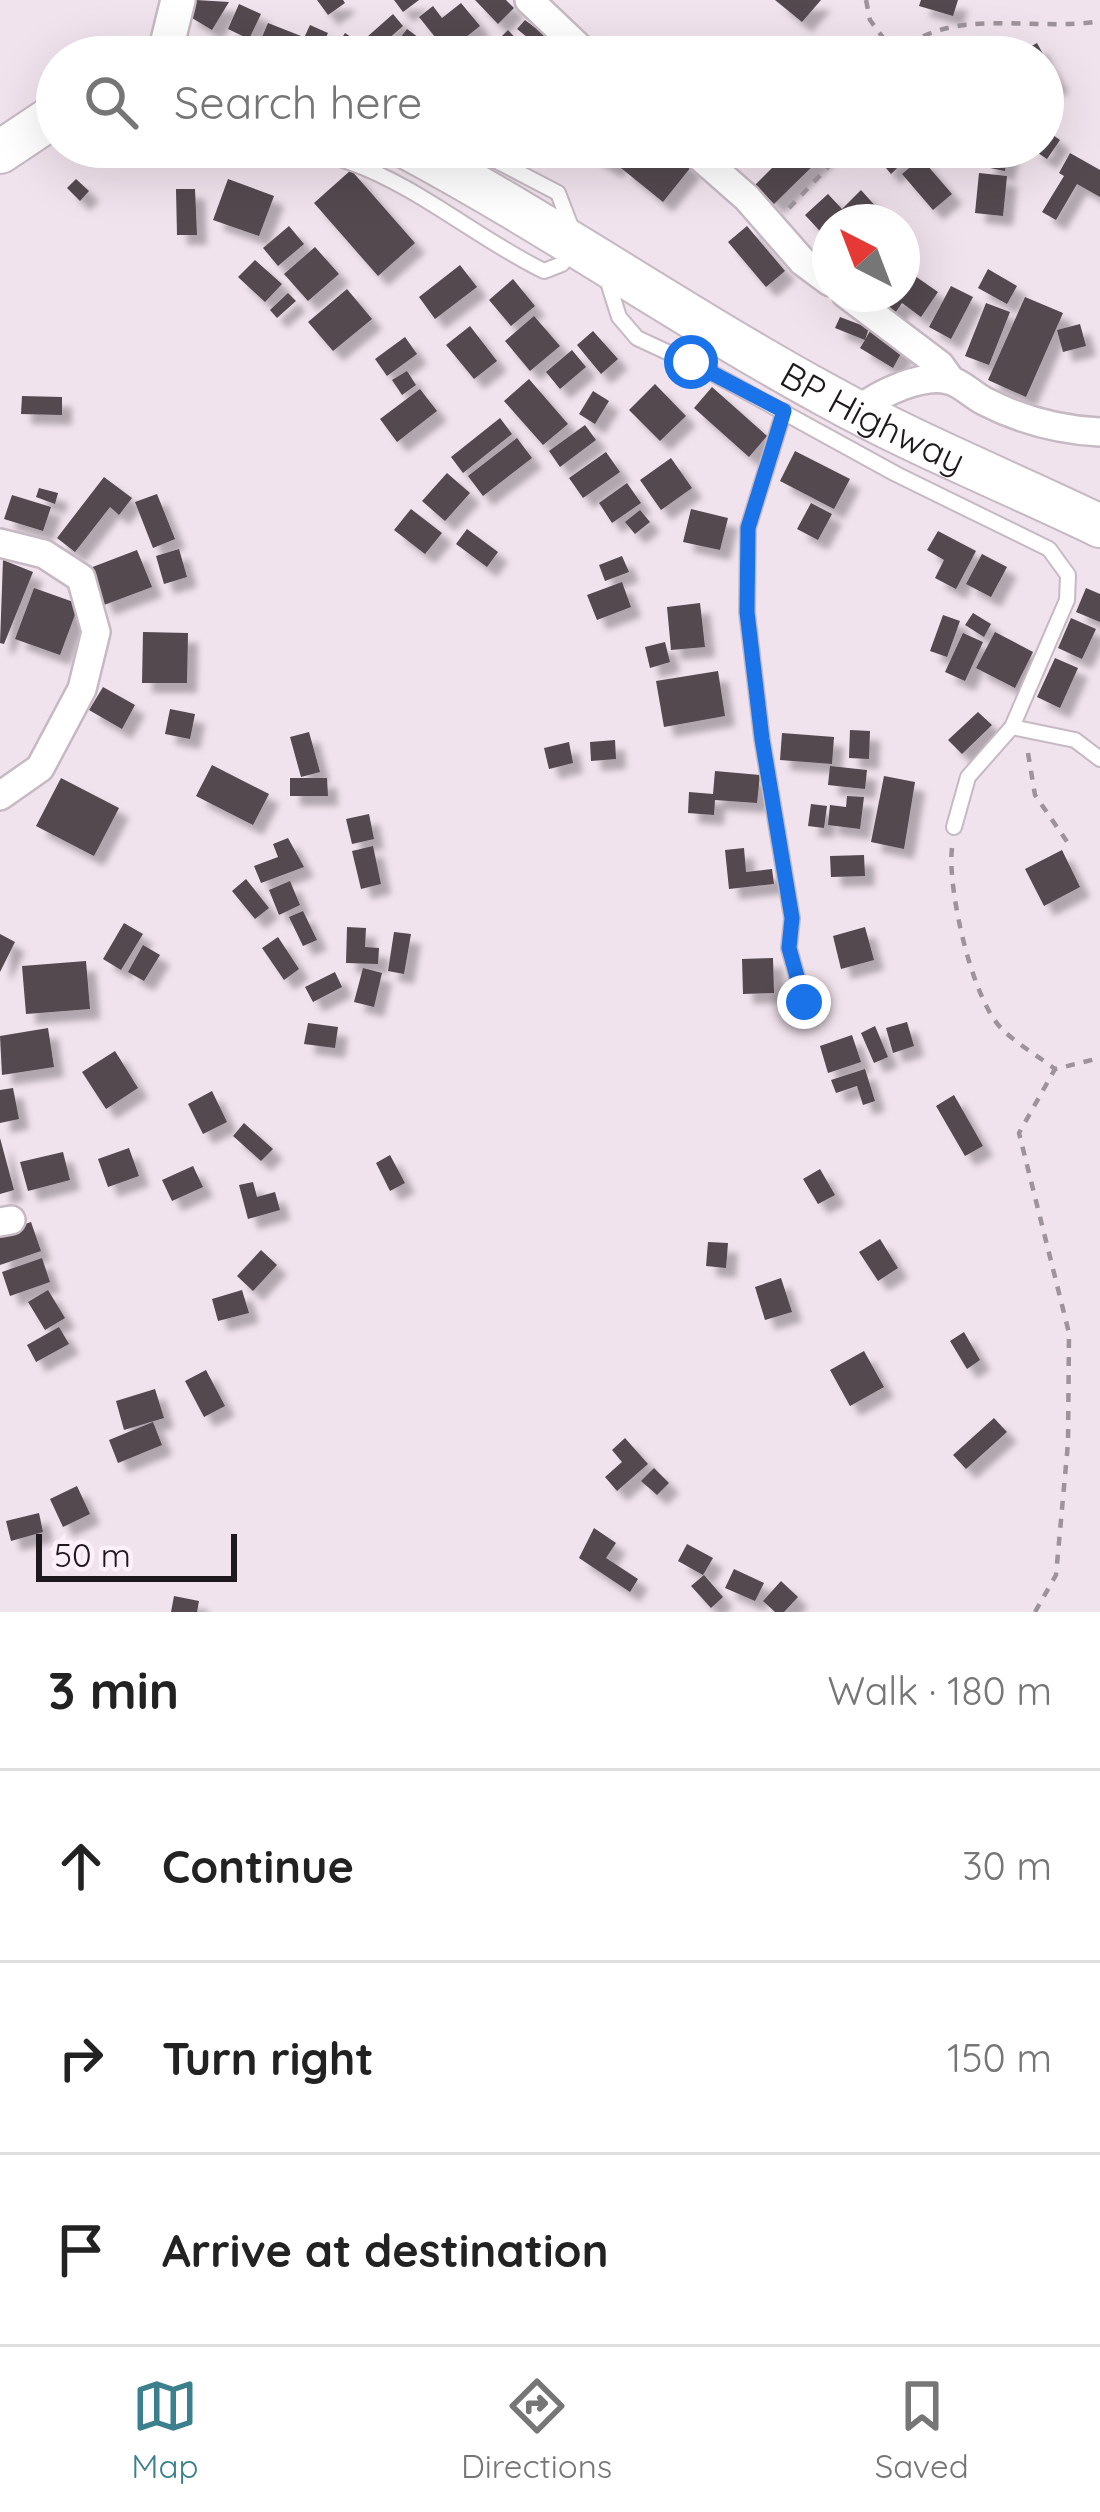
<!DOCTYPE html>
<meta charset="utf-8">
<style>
:root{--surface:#fff;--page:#f6f6f6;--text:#222;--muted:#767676;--line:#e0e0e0;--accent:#3c808e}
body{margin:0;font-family:Quicksand,sans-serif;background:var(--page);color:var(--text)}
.compass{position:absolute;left:812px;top:204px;width:108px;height:108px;border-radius:50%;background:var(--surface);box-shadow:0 12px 48px #0002;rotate:318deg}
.scale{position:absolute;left:36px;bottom:30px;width:201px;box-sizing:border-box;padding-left:12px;border:6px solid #1e191c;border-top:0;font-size:33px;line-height:42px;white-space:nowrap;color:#1e191c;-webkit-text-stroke:9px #fef0fb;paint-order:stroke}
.stop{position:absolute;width:36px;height:36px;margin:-27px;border:9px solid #1a73e8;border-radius:50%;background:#fff}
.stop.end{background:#1a73e8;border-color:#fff;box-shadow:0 3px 12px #0008}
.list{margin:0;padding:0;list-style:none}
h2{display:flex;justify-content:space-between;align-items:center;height:156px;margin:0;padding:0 48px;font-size:51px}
h2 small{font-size:39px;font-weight:400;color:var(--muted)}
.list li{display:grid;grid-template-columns:78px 1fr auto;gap:36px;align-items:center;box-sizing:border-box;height:192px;padding:0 48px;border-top:3px solid var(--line)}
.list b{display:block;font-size:45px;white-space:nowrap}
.list em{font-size:39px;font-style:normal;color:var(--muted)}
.icon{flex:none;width:66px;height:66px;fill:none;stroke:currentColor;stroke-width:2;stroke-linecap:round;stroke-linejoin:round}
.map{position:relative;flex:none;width:1100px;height:1612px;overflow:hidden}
.search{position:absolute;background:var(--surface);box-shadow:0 12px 48px #0002;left:36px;right:36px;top:36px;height:132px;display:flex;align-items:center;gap:30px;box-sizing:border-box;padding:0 42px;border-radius:66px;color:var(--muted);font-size:45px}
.sheet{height:732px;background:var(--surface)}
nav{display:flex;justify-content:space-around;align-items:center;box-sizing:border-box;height:168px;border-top:3px solid var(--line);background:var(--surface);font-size:33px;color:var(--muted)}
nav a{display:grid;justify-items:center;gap:6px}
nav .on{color:var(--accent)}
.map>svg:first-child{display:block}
.building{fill:#534850;filter:url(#shadow)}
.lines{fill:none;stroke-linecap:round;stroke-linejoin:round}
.service-casing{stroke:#c6b9c3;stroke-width:18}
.minor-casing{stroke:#c6b9c3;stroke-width:32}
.tertiary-casing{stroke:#c6b9c3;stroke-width:38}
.trunk-casing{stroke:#c6b9c3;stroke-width:46}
.path{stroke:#9d939a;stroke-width:4.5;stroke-dasharray:9 9;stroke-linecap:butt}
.service{stroke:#fff;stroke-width:14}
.minor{stroke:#fff;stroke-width:27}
.tertiary{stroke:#fff;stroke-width:33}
.trunk{stroke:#fff;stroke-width:42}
.route{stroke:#1a73e8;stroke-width:15}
.labels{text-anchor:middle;stroke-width:12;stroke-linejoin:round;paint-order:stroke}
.street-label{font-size:36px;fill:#1e191c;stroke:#fef0fb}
</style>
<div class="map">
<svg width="1100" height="1612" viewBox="0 0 1100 1612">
<defs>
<filter id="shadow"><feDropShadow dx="10" dy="10" stdDeviation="3" flood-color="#0004"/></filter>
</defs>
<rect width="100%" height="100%" fill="#f1e3ed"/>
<!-- building -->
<g class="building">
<path d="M196 0 229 2 212 30 187 15Z"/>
<path d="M317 0H343L345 3 328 15Z"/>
<path d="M394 0H419L403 12Z"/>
<path d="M475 0H506L514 8 498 24Z"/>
<path d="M775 0H821L802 22Z"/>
<path d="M921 0H958L953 16 919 6Z"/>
<path d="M461 3 480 26 447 52 419 17 433 6 442 18Z"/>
<path d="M239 4 261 14 249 39 228 29Z"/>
<path d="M393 14 403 26 377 49 367 37Z"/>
<path d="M525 20 546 36 538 46 517 29Z"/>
<path d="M268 23 301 36 291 57 259 44Z"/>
<path d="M310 25 328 33 317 57 297 53Z"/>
<path d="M407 29 445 57H409L394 46Z"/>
<path d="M508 30 524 47 514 57H489L485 53Z"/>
<path d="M345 33 372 51 368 57H330Z"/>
<path d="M1037 43 1059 83 1043 91V57H1012Z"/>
<path d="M1043 128 1060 140 1047 159 1029 147H1043Z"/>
<path d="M578 147H620L624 149 613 168Z"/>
<path d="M638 147H666L691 167 663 202 621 168Z"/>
<path d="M793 147H820L826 153 774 204 755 185Z"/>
<path d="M890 147 916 150 891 174 881 162 894 151Z"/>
<path d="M988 147H1009L1005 171 985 167Z"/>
<path d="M1070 153 1100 170V197L1077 184 1056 220 1042 212 1064 176 1059 173Z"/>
<path d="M921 158 952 194 933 210 902 174Z"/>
<path d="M351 170 415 243 378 276 314 203Z"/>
<path d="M979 173 1007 176 1003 216 975 213Z"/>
<path d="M76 179 89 191 80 201 67 188Z"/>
<path d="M228 179 274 196 259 236 213 220Z"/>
<path d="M176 189H195L197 235H177Z"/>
<path d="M861 190 879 210 866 222H830V242L805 215 828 194 842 209Z"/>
<path d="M289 226 304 244 278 266 263 248Z"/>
<path d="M747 226 785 271 766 287 728 242Z"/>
<path d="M315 247 339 274 308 301 284 274Z"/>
<path d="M255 260 282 284 265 302 238 277Z"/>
<path d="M460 265 477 287 435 319 419 297Z"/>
<path d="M902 267 938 292 921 317 902 303 893 316 873 303 880 294H902Z"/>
<path d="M988 269 1017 286 1007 304 978 288Z"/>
<path d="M513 279 535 306 511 326 489 300Z"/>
<path d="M951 286 973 297 951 339 929 327Z"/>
<path d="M347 289 372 319 333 351 308 322Z"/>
<path d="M288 293 296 301 277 318 270 310Z"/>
<path d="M1025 297 1063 313 1026 397 988 380Z"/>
<path d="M986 303 1010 312 989 365 965 356Z"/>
<path d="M534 316 560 346 530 371 505 341Z"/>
<path d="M840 317 869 328 865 340 871 329 904 348 893 368 860 348 865 340 835 328Z"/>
<path d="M1080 324 1086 346 1063 352 1057 330Z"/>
<path d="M470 326 497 361 474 379 446 345Z"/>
<path d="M593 331 618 359 601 374 577 345Z"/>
<path d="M405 337 417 354 387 376 375 359Z"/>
<path d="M572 350 586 367 560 389 546 372Z"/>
<path d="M407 371 416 385 402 395 392 380Z"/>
<path d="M529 379 568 424 543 445 504 401Z"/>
<path d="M655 384 686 416 660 441 629 410Z"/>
<path d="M712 387 767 436 749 457 694 408Z"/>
<path d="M420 389 437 411 397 442 380 419Z"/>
<path d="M593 391 609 401 595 424 579 414Z"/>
<path d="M22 396 62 397V415L21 414Z"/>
<path d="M500 418 512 434 463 473 451 457Z"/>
<path d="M585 425 596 440 560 467 549 451Z"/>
<path d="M517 438 532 458 483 496 468 476Z"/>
<path d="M795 451 850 479 834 509 780 481Z"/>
<path d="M606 452 620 472 583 498 569 478Z"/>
<path d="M671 458 692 488 661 510 640 480Z"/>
<path d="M447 473 470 493 445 521 422 501Z"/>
<path d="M104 477 132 498 119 515 110 507 75 552 57 538Z"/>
<path d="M627 483 641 503 612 523 599 503Z"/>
<path d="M39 488 58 493 55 504 36 497Z"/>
<path d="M157 494 175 539 153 548 135 502Z"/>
<path d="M12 495 51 507 43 531 4 519Z"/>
<path d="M811 503 832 514 818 540 797 529Z"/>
<path d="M411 509 442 533 425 554 394 530Z"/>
<path d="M691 509 728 518 720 550 683 542Z"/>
<path d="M640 510 650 522 635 534 625 522Z"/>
<path d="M467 529 498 552 487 567 456 544Z"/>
<path d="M938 531 976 551 956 589 935 578 944 560 927 550Z"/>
<path d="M179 549 187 577 164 584 156 556Z"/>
<path d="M137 550 152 587 104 605 90 568Z"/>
<path d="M982 554 1007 567 991 597 966 584Z"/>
<path d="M622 556 629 572 605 581 599 565Z"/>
<path d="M3 560 33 572 4 644 0 643Z"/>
<path d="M622 582 631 607 597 620 587 595Z"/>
<path d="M34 588 79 604 60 655 15 639Z"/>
<path d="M1086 588 1100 594V622L1076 612Z"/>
<path d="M700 603 705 647 671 650 667 607Z"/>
<path d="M973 613 991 624 984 637 965 625Z"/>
<path d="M943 615 960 621 947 657 930 651Z"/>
<path d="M1071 618 1096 629 1082 659 1058 648Z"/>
<path d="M143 632 188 633 187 683H142Z"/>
<path d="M995 632 1033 652 1015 688 976 668Z"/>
<path d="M963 633 983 642 965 681 945 672Z"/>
<path d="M665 642 670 662 650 668 645 647Z"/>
<path d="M1055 658 1078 668 1060 708 1037 697Z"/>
<path d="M718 671 725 716 664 727 656 681Z"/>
<path d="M103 687 135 705 122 729 89 710Z"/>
<path d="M170 709 195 714 190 739 165 734Z"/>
<path d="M978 712 992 725 962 754 948 740Z"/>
<path d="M850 730 870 731 869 759 849 758Z"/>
<path d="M309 732 320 772 301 777 290 737Z"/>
<path d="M782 733 834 737 832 764 780 760Z"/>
<path d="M615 740 616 759 591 761 590 742Z"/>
<path d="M569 742 573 763 549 769 544 748Z"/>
<path d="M212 765 269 794 253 825 196 796Z"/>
<path d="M830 766 867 770 865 789 828 785Z"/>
<path d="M715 771 760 775 757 803 715 800 714 815 688 813 689 792 713 794Z"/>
<path d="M884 776 915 782 904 849 871 842Z"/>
<path d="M61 778 119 808 94 856 36 826Z"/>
<path d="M290 778H327L328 796H290Z"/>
<path d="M847 796 864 797 860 829 828 825 830 805 846 807Z"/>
<path d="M811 804 827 806 824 828 808 826Z"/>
<path d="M369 814 374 839 352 844 346 819Z"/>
<path d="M288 838 304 867 261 883 254 866 278 857 273 844Z"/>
<path d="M373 846 381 884 361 889 352 851Z"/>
<path d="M744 848 746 872 772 869 774 884 729 889 725 850Z"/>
<path d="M1062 850 1080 887 1044 906 1025 869Z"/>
<path d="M864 855 865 876 831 877 830 856Z"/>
<path d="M246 879 269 908 255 919 232 891Z"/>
<path d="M290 881 300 905 279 915 269 890Z"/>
<path d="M303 911 317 940 303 946 289 917Z"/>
<path d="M124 923 143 934 121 970 103 959Z"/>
<path d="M347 927 366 928 365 947 379 948 378 964 346 963Z"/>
<path d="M865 927 874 960 841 969 833 936Z"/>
<path d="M394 932 411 934 404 974 388 971Z"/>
<path d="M0 934 15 942 0 972Z"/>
<path d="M278 937 299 969 284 980 262 948Z"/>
<path d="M143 945 160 955 144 981 128 972Z"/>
<path d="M773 958 774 993 743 994 742 959Z"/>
<path d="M86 961 90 1009 26 1014 22 966Z"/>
<path d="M363 968 382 973 374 1007 354 1002Z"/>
<path d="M335 972 342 987 313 1002 305 987Z"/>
<path d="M907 1022 914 1046 893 1053 886 1028Z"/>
<path d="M308 1023 338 1027 335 1048 304 1044Z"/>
<path d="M875 1026 888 1057 874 1063 861 1033Z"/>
<path d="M48 1028 54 1067 2 1075 0 1036Z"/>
<path d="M852 1035 861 1062 828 1073 820 1046Z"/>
<path d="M115 1051 138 1088 106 1109 82 1072Z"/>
<path d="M865 1069 875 1101 863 1105 857 1086 836 1093 831 1080Z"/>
<path d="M13 1088 19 1119 0 1123V1090Z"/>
<path d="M212 1091 227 1122 203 1134 188 1104Z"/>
<path d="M954 1095 983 1146 965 1156 936 1106Z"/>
<path d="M244 1123 273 1149 261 1161 233 1136Z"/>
<path d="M0 1138 14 1190 0 1194Z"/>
<path d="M129 1148 139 1176 108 1187 98 1159Z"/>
<path d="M63 1152 70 1180 28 1191 20 1162Z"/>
<path d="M390 1155 405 1183 390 1191 376 1163Z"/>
<path d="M193 1166 203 1187 172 1201 162 1180Z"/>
<path d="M820 1169 835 1195 818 1204 803 1179Z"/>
<path d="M253 1182 257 1197 275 1192 280 1210 248 1219 239 1185Z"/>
<path d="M31 1222 41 1251 0 1265V1233Z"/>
<path d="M880 1239 898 1268 878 1281 859 1252Z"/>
<path d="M708 1242 728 1243 726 1268 706 1266Z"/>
<path d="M261 1250 277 1265 253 1291 237 1276Z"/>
<path d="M42 1258 50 1282 10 1296 2 1272Z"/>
<path d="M781 1278 792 1312 765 1320 755 1287Z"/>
<path d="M48 1290 65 1318 45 1330 28 1302Z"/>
<path d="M242 1290 249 1313 218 1321 212 1299Z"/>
<path d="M59 1327 69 1344 36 1362 27 1345Z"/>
<path d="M964 1332 980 1360 967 1369 950 1341Z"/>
<path d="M864 1351 884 1387 850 1406 830 1370Z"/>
<path d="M206 1370 225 1406 204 1417 185 1381Z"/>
<path d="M155 1389 164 1418 124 1430 116 1401Z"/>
<path d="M994 1418 1007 1432 966 1469 953 1455Z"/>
<path d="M153 1422 162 1445 118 1463 109 1440Z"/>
<path d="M625 1438 648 1464 617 1491 605 1477 622 1462 612 1450Z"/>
<path d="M654 1468 669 1483 657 1495 641 1481Z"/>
<path d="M77 1486 90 1514 63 1527 50 1499Z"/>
<path d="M39 1513 43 1532 11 1541 6 1521Z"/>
<path d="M594 1528 616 1543 606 1558 638 1579 630 1592 579 1558Z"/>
<path d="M687 1544 713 1558 703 1575 678 1561Z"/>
<path d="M734 1569 764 1583 755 1601 725 1588Z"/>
<path d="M704 1575 723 1597 711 1608 691 1586Z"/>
<path d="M781 1581 798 1597 784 1612H775L763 1601Z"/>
<path d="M174 1596 199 1601 197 1612H171Z"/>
</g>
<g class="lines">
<defs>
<g id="service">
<path d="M248 147C280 152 319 151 349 162 418 186 478 239 544 271L562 264 571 251"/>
<path d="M464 169 493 159 558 193 573 232"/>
<path d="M607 279 619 317 637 338 712 373 896 474 1049 549 1068 575 1067 600 1012 727 968 777 954 827"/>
<path d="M784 411 748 528 747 612 762 739 792 918 789 948 804 1002"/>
<path d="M1012 727 1075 740 1100 759"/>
</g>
<g id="minor">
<path d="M529 0 589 57"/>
<path d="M689 147 747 198 803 262 830 282"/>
<path d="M846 294 940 365 950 379"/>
<path d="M857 411C878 394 925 371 952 381 963 385 973 395 984 401 1019 419 1060 430 1100 432"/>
<path d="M0 543 44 554 81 578 96 632 82 689 40 768 0 796"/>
<path d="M0 1222 11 1220"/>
</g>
<path id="tertiary" d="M164 57 178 0"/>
<g id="trunk">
<path id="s1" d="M406 147C550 224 683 317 826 395 914 444 1009 482 1100 526"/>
<path d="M0 152 57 114"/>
</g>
</defs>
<!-- service casing -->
<use href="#service" class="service-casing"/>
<!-- minor casing -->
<use href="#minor" class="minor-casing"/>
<!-- tertiary casing -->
<use href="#tertiary" class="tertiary-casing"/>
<!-- trunk casing -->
<use href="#trunk" class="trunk-casing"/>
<!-- path -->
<g class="path">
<path d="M866 0 870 20 895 54"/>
<path d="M894 57C946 3 1034 33 1100 21"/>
<path d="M789 208 847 147"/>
<path d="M1028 753 1035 795 1070 846"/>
<path d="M952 848C947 888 972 1000 1002 1029 1017 1044 1038 1056 1055 1069"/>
<path d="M1035 1612 1056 1575 1068 1443 1069 1333 1019 1133 1055 1069 1100 1058"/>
</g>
<!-- service -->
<use href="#service" class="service"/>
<!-- minor -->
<use href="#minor" class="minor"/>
<!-- tertiary -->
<use href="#tertiary" class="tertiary"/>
<!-- trunk -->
<use href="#trunk" class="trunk"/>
</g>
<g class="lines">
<!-- route -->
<path class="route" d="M691 362 784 411 748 528 747 612 762 739 792 918 789 948 804 1002"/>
</g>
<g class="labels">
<!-- street labels -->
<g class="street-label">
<text dy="13" stroke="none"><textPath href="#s1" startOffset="540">BP Highway</textPath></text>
</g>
</g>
</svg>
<svg class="compass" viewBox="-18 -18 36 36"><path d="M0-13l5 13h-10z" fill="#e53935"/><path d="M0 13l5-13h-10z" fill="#767676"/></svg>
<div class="scale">50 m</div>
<div class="stop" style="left:691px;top:362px"></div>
<div class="stop end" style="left:804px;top:1002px"></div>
<div class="search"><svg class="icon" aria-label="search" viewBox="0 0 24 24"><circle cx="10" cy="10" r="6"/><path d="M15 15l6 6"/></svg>Search here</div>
</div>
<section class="sheet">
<h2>3 min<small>Walk · 180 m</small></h2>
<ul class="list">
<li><svg class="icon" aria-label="ahead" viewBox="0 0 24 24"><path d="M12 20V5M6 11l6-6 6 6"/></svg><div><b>Continue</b></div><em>30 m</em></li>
<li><svg class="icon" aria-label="right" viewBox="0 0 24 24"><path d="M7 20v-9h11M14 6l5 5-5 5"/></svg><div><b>Turn right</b></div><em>150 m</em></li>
<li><svg class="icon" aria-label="arrive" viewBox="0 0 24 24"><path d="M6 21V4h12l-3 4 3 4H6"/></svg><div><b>Arrive at destination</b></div></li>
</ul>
</section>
<nav>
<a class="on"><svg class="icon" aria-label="map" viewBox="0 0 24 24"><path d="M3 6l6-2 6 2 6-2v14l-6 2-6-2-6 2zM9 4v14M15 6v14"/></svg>Map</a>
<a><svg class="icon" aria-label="directions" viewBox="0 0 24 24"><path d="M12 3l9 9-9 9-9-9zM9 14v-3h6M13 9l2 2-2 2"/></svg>Directions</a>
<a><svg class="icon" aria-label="saved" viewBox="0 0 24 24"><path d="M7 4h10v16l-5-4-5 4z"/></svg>Saved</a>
</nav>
